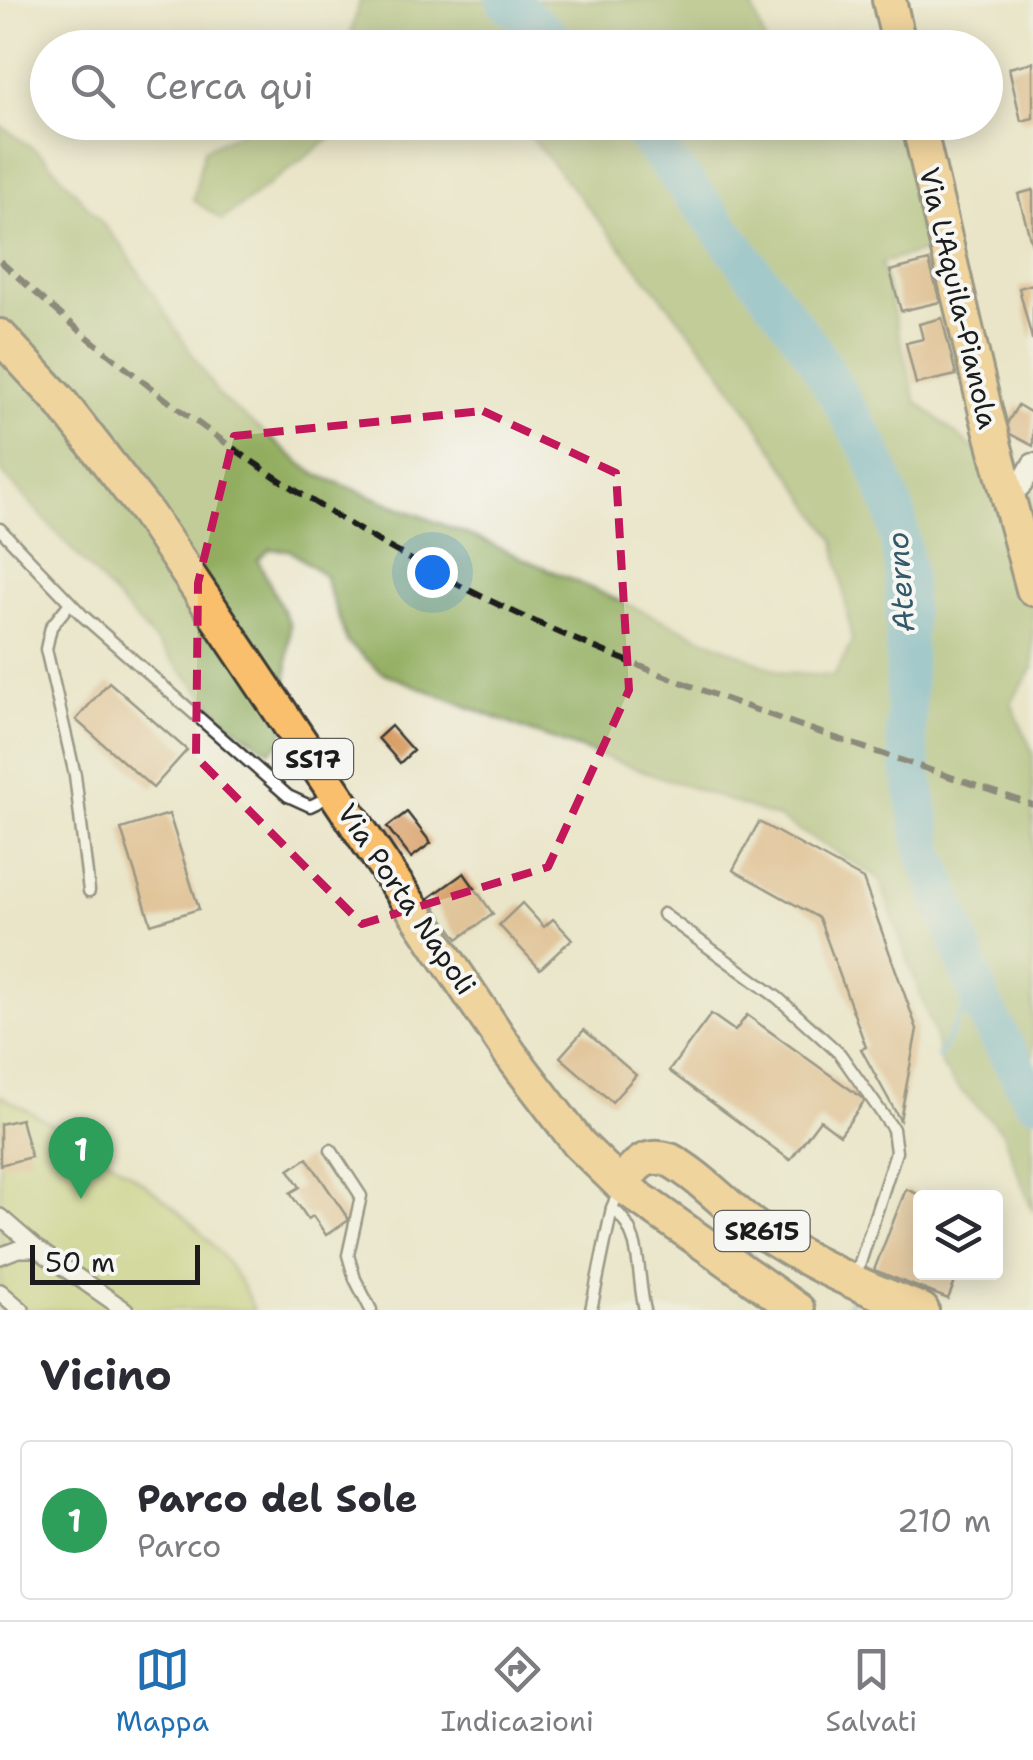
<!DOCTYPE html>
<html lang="it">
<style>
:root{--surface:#fff;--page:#f2f2f3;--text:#2b2b33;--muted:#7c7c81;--line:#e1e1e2;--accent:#1f6fb2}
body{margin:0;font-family:"Shantell Sans",sans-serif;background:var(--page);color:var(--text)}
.controls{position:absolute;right:30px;bottom:30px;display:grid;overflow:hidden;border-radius:10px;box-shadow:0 5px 25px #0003}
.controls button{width:90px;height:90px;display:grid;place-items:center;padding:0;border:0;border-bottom:2px solid var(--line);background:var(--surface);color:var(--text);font:50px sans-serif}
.scale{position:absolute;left:30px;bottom:25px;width:170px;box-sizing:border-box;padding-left:10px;border:5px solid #1c1c1c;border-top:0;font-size:28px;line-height:35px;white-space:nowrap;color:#1c1c1c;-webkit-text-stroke:8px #f6f6f2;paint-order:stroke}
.you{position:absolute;left:432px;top:572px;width:35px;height:35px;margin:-25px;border:8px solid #fff;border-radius:50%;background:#1a73e8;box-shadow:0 0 0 15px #1a73e833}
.badge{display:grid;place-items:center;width:65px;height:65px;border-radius:50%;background:var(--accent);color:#fff;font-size:32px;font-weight:700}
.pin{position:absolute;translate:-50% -82px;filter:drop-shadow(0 2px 5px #0008)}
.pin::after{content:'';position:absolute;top:52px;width:35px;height:30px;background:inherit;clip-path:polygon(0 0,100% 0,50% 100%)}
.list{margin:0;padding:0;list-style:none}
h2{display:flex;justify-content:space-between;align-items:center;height:130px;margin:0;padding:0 40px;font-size:42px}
h2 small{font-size:32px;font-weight:400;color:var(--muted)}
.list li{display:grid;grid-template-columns:65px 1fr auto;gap:30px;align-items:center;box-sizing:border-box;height:160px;margin:0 20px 20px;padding:0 20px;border:2px solid var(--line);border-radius:10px}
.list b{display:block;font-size:38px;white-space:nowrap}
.list p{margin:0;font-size:32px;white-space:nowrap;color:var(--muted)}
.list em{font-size:32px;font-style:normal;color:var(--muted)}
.icon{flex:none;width:55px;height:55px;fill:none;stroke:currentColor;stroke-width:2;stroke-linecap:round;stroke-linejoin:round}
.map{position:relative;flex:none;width:1033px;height:1310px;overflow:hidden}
.search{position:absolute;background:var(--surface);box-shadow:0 5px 25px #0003;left:30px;right:30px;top:30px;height:110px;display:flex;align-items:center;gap:25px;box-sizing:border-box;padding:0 35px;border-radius:55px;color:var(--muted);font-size:38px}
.sheet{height:310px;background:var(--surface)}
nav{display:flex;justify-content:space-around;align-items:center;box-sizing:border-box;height:140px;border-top:2px solid var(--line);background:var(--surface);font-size:28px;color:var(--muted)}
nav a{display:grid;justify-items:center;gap:5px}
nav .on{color:var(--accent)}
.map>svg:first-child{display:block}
.green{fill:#b9c96b;stroke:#6a7244;stroke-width:2.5}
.forest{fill:#92ad5f;stroke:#57643e;stroke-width:2.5}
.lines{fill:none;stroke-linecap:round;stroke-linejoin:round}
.stream{stroke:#4fa6cc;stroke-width:6}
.river{stroke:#4fa6cc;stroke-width:40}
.building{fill:#d79a5d}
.service-casing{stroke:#3b3a36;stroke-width:15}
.pedestrian-casing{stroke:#3b3a36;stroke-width:20}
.minor-casing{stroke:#3b3a36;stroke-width:25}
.primary-casing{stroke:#3b3a36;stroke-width:38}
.service{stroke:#fff;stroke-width:10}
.pedestrian{stroke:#fff;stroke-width:15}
.minor{stroke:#fff;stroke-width:20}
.primary{stroke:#f9bf6c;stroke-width:32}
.rail{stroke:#1c1c1c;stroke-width:6;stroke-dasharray:15 8;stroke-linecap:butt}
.marked{fill:none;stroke:#c2185b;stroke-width:8;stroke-dasharray:20 12;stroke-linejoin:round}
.labels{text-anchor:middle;stroke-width:8;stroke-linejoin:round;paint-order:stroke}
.shield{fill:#f6f6f2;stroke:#5d5d5c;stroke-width:2.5}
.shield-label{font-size:25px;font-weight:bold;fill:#1c1c1c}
.street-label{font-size:28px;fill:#1c1c1c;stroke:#f6f6f2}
.water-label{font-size:30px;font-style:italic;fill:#335a6b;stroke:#f6f6f2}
</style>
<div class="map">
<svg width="1033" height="1310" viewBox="0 0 1033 1310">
<rect width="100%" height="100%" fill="#f6f6f2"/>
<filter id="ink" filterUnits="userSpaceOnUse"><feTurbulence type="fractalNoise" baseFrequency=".01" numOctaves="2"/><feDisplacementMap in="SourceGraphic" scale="20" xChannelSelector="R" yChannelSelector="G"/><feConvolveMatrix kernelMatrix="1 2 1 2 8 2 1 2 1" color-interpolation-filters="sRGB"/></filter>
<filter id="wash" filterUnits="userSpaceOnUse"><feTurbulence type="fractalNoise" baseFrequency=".0048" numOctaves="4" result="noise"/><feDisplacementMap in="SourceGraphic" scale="40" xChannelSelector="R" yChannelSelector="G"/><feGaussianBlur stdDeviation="2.25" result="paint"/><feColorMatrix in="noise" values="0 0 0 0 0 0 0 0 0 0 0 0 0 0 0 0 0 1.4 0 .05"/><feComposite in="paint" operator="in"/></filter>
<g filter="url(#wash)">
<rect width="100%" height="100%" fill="#eae5c9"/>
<!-- green -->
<path class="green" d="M0 1095C87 1143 216 1214 254 1310H0Z"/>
<!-- forest -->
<g class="forest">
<path d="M360 0H750L767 47H347Z"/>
<path d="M841 122 902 129 932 249 881 263 916 401 984 457 1033 475V668L1011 702 1033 753V1212L1002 1131 956 1086 941 1065 933 1030 879 878 778 818 526 730 381 672 347 642 324 575 289 550 270 549 258 560 290 625 283 740 270 751 230 724 0 470V125L44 156 122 246 220 397 313 473 479 539 783 673 834 676 852 642 835 541 718 366 519 123Z"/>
<path d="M259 123H351L222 220 193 200 204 149Z"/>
</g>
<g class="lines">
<!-- stream -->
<g class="stream">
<path d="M938 1056 976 988"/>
<path d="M846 1310 853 1297"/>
</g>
<!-- river -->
<g class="river">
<path d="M506 0 563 48"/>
<path d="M635 122 712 217 811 349 872 452 896 515 905 573 906 739 926 853 984 1009 1033 1098"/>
</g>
</g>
<g id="blocks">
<!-- building -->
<g class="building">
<path d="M1033 62V118L1021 121 1009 68Z"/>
<path d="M1033 190V245H1032L1018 194Z"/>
<path d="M929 261 940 302 901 311 890 271Z"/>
<path d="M1033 284V339H1032L1019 288Z"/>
<path d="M942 318 956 375 916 384 906 343 923 339 919 324Z"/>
<path d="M1018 405 1030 412 1033 407V446L1003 430Z"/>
<path d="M109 682 187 750 153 788 76 720Z"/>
<path d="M391 726 413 751 400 763 378 738Z"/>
<path d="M407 812 431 843 411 858 387 827Z"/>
<path d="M169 814 199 909 151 924 121 829Z"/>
<path d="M759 822 863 879 917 1029 900 1120 861 1049 866 1047 819 918 733 870Z"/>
<path d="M464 873 493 914 458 939 429 898Z"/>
<path d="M522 903 544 927 553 919 572 939 540 969 499 925Z"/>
<path d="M711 1014 735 1031 747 1015 865 1100 840 1135 820 1120 790 1160 669 1071Z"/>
<path d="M584 1030 636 1075 612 1102 560 1057Z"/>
<path d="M21 1119 31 1157 0 1165V1124Z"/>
<path d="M307 1158 349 1220 326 1235 313 1216 308 1219 290 1193 300 1187 289 1170Z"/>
<path d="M906 1189 920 1195V1272H959L948 1299 874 1270Z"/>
</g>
</g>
</g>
<g filter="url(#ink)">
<use href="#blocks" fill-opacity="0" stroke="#3b3a36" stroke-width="2.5"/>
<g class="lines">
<defs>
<g id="service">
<path d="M0 529 83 616 288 796 310 806 331 796"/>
<path d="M70 603 51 627 46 649 75 775 89 891"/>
<path d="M663 914 778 998 840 1054 893 1129 896 1152 856 1275"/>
<path d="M331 1150 361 1196 348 1255 355 1279 371 1310"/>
<path d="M612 1208C644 1232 636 1276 645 1310"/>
<path d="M591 1310 612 1208 619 1191"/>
</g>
<g id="pedestrian">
<path d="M0 1217 37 1249 125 1310"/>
<path d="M0 1256 18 1249H37"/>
<path d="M0 1292 21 1310"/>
</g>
<path id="minor" d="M1008 497 1022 484 1033 464"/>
<g id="primary">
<path d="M889 0 900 48"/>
<path d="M918 122 986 413 1033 589"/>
<path d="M0 336 60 401 147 513 511 1055 579 1144 621 1185 798 1310"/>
<path d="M621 1185C635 1166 644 1152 670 1160 701 1177 726 1206 755 1227 806 1263 865 1288 922 1310"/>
</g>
</defs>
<!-- service casing -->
<use href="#service" class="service-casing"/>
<!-- pedestrian casing -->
<use href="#pedestrian" class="pedestrian-casing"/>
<!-- minor casing -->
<use href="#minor" class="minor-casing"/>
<!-- primary casing -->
<use href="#primary" class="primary-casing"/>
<!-- service -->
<use href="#service" class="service"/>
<!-- pedestrian -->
<use href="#pedestrian" class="pedestrian"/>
<!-- minor -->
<use href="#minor" class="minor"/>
<!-- primary -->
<use href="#primary" class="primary"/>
<!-- rail -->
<path class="rail" d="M0 261C131 380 273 485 428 569 619 671 830 735 1033 805"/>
</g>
</g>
<!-- marked area -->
<path d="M0 0H1033V1310H0ZM483 411 616 473 629 690 548 867 362 924 196 757 198 583 234 436Z" fill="#eae5c9" fill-opacity=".55" fill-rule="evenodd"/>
<path class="marked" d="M483 411 616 473 629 690 548 867 362 924 196 757 198 583 234 436Z"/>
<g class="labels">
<!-- shield labels -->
<g class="shield">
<rect x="273" y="739" width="80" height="40" rx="8"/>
<rect x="714.5" y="1211" width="95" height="40" rx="8"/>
</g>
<g class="shield-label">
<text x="313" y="768">SS17</text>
<text x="762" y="1240">SR615</text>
</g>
<!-- street labels -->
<g class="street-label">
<text transform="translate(959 298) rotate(77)" y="10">Via L'Aquila-Pianola</text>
<text transform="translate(407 899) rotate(56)" y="10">Via Porta Napoli</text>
</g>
<!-- water labels -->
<g class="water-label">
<text transform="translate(901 582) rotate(-94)" y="10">Aterno</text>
</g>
</g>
</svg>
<div class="controls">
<button><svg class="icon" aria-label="layers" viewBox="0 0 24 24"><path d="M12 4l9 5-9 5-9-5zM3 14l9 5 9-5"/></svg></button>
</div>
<div class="scale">50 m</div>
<div class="you"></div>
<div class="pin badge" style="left:81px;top:1199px;background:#2e9e5b">1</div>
<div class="search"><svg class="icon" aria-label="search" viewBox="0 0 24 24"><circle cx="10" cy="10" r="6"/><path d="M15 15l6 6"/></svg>Cerca qui</div>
</div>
<section class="sheet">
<h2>Vicino<small></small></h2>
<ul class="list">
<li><span class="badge" style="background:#2e9e5b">1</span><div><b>Parco del Sole</b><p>Parco</p></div><em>210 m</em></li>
</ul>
</section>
<nav>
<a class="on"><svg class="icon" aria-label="map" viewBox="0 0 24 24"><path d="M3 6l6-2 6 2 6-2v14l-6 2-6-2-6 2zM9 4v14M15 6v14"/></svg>Mappa</a>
<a><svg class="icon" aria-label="directions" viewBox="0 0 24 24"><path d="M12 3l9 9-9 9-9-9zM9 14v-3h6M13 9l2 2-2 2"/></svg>Indicazioni</a>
<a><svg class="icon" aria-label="saved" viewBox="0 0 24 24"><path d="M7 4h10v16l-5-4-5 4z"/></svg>Salvati</a>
</nav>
